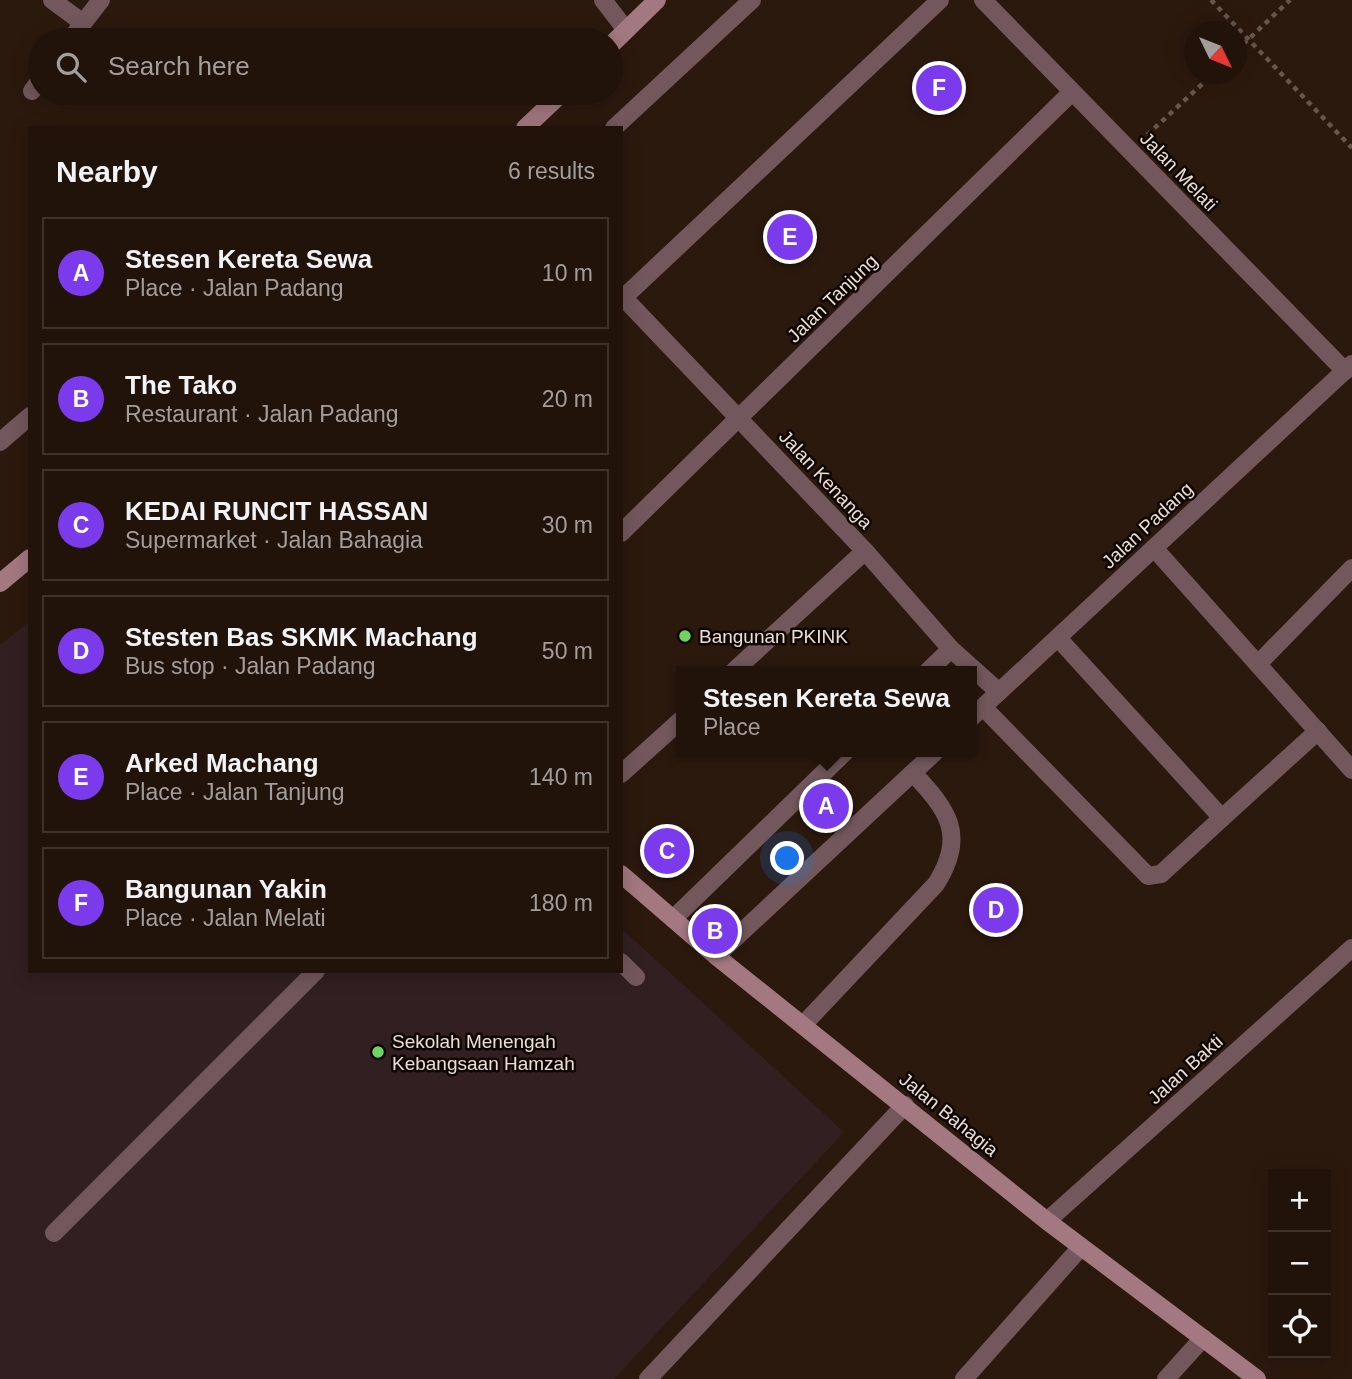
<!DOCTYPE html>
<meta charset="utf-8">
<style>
:root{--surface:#21130a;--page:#291c13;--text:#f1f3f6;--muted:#a29e9c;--line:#3e322b;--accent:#7c3aed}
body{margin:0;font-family:Arial,sans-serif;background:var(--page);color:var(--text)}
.controls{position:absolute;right:21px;bottom:21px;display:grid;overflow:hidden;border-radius:0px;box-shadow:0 4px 18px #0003}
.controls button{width:63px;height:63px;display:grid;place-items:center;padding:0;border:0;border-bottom:2px solid var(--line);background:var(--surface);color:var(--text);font:35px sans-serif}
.compass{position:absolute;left:1184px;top:21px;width:63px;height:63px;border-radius:50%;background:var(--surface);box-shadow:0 4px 18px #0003;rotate:133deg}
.you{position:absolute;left:788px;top:859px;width:24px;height:24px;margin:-18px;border:5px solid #fff;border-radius:50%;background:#1a73e8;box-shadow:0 0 0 10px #1a73e833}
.badge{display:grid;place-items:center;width:46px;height:46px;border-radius:50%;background:var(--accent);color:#fff;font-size:23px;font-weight:700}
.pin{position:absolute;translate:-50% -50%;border:4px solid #fff;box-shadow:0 2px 7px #0006}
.popup{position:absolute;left:676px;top:666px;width:301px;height:91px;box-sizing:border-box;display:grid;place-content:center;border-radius:0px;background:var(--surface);filter:drop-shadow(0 2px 5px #0005);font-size:23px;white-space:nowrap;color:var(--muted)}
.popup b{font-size:26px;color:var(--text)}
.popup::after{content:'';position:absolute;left:50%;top:100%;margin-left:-14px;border:14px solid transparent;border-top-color:var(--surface)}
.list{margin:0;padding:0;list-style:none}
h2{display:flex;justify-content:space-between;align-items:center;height:91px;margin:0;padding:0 28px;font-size:30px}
h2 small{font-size:23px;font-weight:400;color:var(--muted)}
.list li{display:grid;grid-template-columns:46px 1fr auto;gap:21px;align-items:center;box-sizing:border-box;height:112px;margin:0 14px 14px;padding:0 14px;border:2px solid var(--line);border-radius:0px}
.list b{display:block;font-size:26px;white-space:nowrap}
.list p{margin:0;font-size:23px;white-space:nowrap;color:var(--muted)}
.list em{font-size:23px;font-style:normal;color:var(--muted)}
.icon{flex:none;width:38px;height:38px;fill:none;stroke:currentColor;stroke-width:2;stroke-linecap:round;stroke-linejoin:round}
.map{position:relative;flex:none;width:1352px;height:1379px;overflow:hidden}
.search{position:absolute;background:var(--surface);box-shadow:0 4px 18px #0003;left:28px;top:28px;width:595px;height:77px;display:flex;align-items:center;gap:18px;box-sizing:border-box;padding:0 24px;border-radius:38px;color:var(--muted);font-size:26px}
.panel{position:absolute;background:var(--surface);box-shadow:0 4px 18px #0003;left:28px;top:126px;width:595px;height:847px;border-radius:0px}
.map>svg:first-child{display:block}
.education{fill:#321f21}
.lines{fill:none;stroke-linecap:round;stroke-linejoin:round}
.path{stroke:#67564c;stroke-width:4.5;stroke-dasharray:5 5;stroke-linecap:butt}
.service{stroke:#72585c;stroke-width:18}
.minor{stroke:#72585c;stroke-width:18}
.tertiary{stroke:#72585c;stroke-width:18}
.secondary{stroke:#a37880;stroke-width:18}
.poi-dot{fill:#6fd360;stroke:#0e0603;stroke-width:2.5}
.labels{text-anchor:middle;stroke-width:5;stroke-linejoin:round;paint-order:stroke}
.street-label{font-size:19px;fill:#ebddd6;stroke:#0e0603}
.poi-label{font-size:19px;fill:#ebddd6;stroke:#0e0603;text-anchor:start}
</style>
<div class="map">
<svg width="1352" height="1379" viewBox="0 0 1352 1379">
<rect width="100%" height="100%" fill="#2c190e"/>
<!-- education -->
<path class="education" d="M30 621V971H621V928L844 1132 614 1379H0V645Z"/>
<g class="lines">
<!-- path -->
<g class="path">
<path d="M1211 0 1352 148"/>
<path d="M1236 51 1290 0"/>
<path d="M1147 135 1213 74"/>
</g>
<!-- service -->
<g class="service">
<path d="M614 128 752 0"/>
<path d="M0 442 30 416"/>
<path d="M1154 548 1352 770"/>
<path d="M1058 638 1222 818 1318 731"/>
<path d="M1258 664 1352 568"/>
<path d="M734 671 865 551"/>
<path d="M928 671 951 649"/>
<path d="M983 707 1148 876 1161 874 1222 818"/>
<path d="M621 774 681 720"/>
<path d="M673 919 845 752"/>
<path d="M621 962 636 977"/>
<path d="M803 1025 936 884C967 835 948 810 913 773"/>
<path d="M54 1233 316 971"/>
</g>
<!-- minor -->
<g class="minor">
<path d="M52 0 83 23"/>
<path d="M603 0 626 30"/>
<path d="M983 0 1345 371"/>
<path d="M70 40 101 0"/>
<path d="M32 91 40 80"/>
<path d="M621 295 865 551 951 649 999 692"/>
<path d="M621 300 940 0"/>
<path d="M621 533 1072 92"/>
<path d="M1047 1221 1352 948"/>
<path d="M648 1379 905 1105"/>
<path d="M964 1379 1081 1247"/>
<path d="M1166 1379 1203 1338"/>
</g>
<!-- tertiary -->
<g class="tertiary">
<path d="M971 718 1352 364"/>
<path d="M716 956 935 752"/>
</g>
<!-- secondary -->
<g class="secondary">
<path d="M611 45 657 0"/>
<path d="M525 128 562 93"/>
<path d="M0 583 30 558"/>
<path d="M621 874 716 956 1047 1221 1257 1379"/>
</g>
</g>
<!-- markers -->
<g class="poi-dot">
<circle cx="685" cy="636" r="7"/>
<circle cx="378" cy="1052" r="7"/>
</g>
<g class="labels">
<!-- street labels -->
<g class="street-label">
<text transform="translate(1179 171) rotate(46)" y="7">Jalan Melati</text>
<text transform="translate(832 298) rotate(-44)" y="7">Jalan Tanjung</text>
<text transform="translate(826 479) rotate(47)" y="7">Jalan Kenanga</text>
<text transform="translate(1147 525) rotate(-43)" y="7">Jalan Padang</text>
<text transform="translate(1185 1069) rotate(-42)" y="7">Jalan Bakti</text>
<text transform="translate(949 1114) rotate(39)" y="7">Jalan Bahagia</text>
</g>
<!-- poi labels -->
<g class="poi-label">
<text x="699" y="643">Bangunan PKINK</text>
<text x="392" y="1048">Sekolah Menengah<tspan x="392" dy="22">Kebangsaan Hamzah</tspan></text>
</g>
</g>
</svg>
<div class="controls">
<button>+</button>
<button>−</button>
<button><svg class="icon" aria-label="locate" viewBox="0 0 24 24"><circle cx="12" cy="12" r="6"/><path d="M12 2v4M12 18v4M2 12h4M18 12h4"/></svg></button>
</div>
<svg class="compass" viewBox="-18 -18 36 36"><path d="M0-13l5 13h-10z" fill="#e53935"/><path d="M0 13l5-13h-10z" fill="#a29e9c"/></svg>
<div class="you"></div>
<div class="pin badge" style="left:826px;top:806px">A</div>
<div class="popup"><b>Stesen Kereta Sewa</b>Place</div>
<div class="pin badge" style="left:715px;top:931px">B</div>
<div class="pin badge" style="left:667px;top:851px">C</div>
<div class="pin badge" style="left:996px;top:910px">D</div>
<div class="pin badge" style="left:790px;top:237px">E</div>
<div class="pin badge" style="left:939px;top:88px">F</div>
<div class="search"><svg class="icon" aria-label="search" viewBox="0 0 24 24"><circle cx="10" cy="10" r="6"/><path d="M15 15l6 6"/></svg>Search here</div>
<section class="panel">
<h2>Nearby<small>6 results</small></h2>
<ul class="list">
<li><span class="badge">A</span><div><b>Stesen Kereta Sewa</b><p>Place · Jalan Padang</p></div><em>10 m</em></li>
<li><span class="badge">B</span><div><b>The Tako</b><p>Restaurant · Jalan Padang</p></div><em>20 m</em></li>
<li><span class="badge">C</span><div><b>KEDAI RUNCIT HASSAN</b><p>Supermarket · Jalan Bahagia</p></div><em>30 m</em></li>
<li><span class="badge">D</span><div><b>Stesten Bas SKMK Machang</b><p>Bus stop · Jalan Padang</p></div><em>50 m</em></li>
<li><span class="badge">E</span><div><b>Arked Machang</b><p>Place · Jalan Tanjung</p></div><em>140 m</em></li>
<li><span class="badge">F</span><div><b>Bangunan Yakin</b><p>Place · Jalan Melati</p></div><em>180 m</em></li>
</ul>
</section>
</div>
